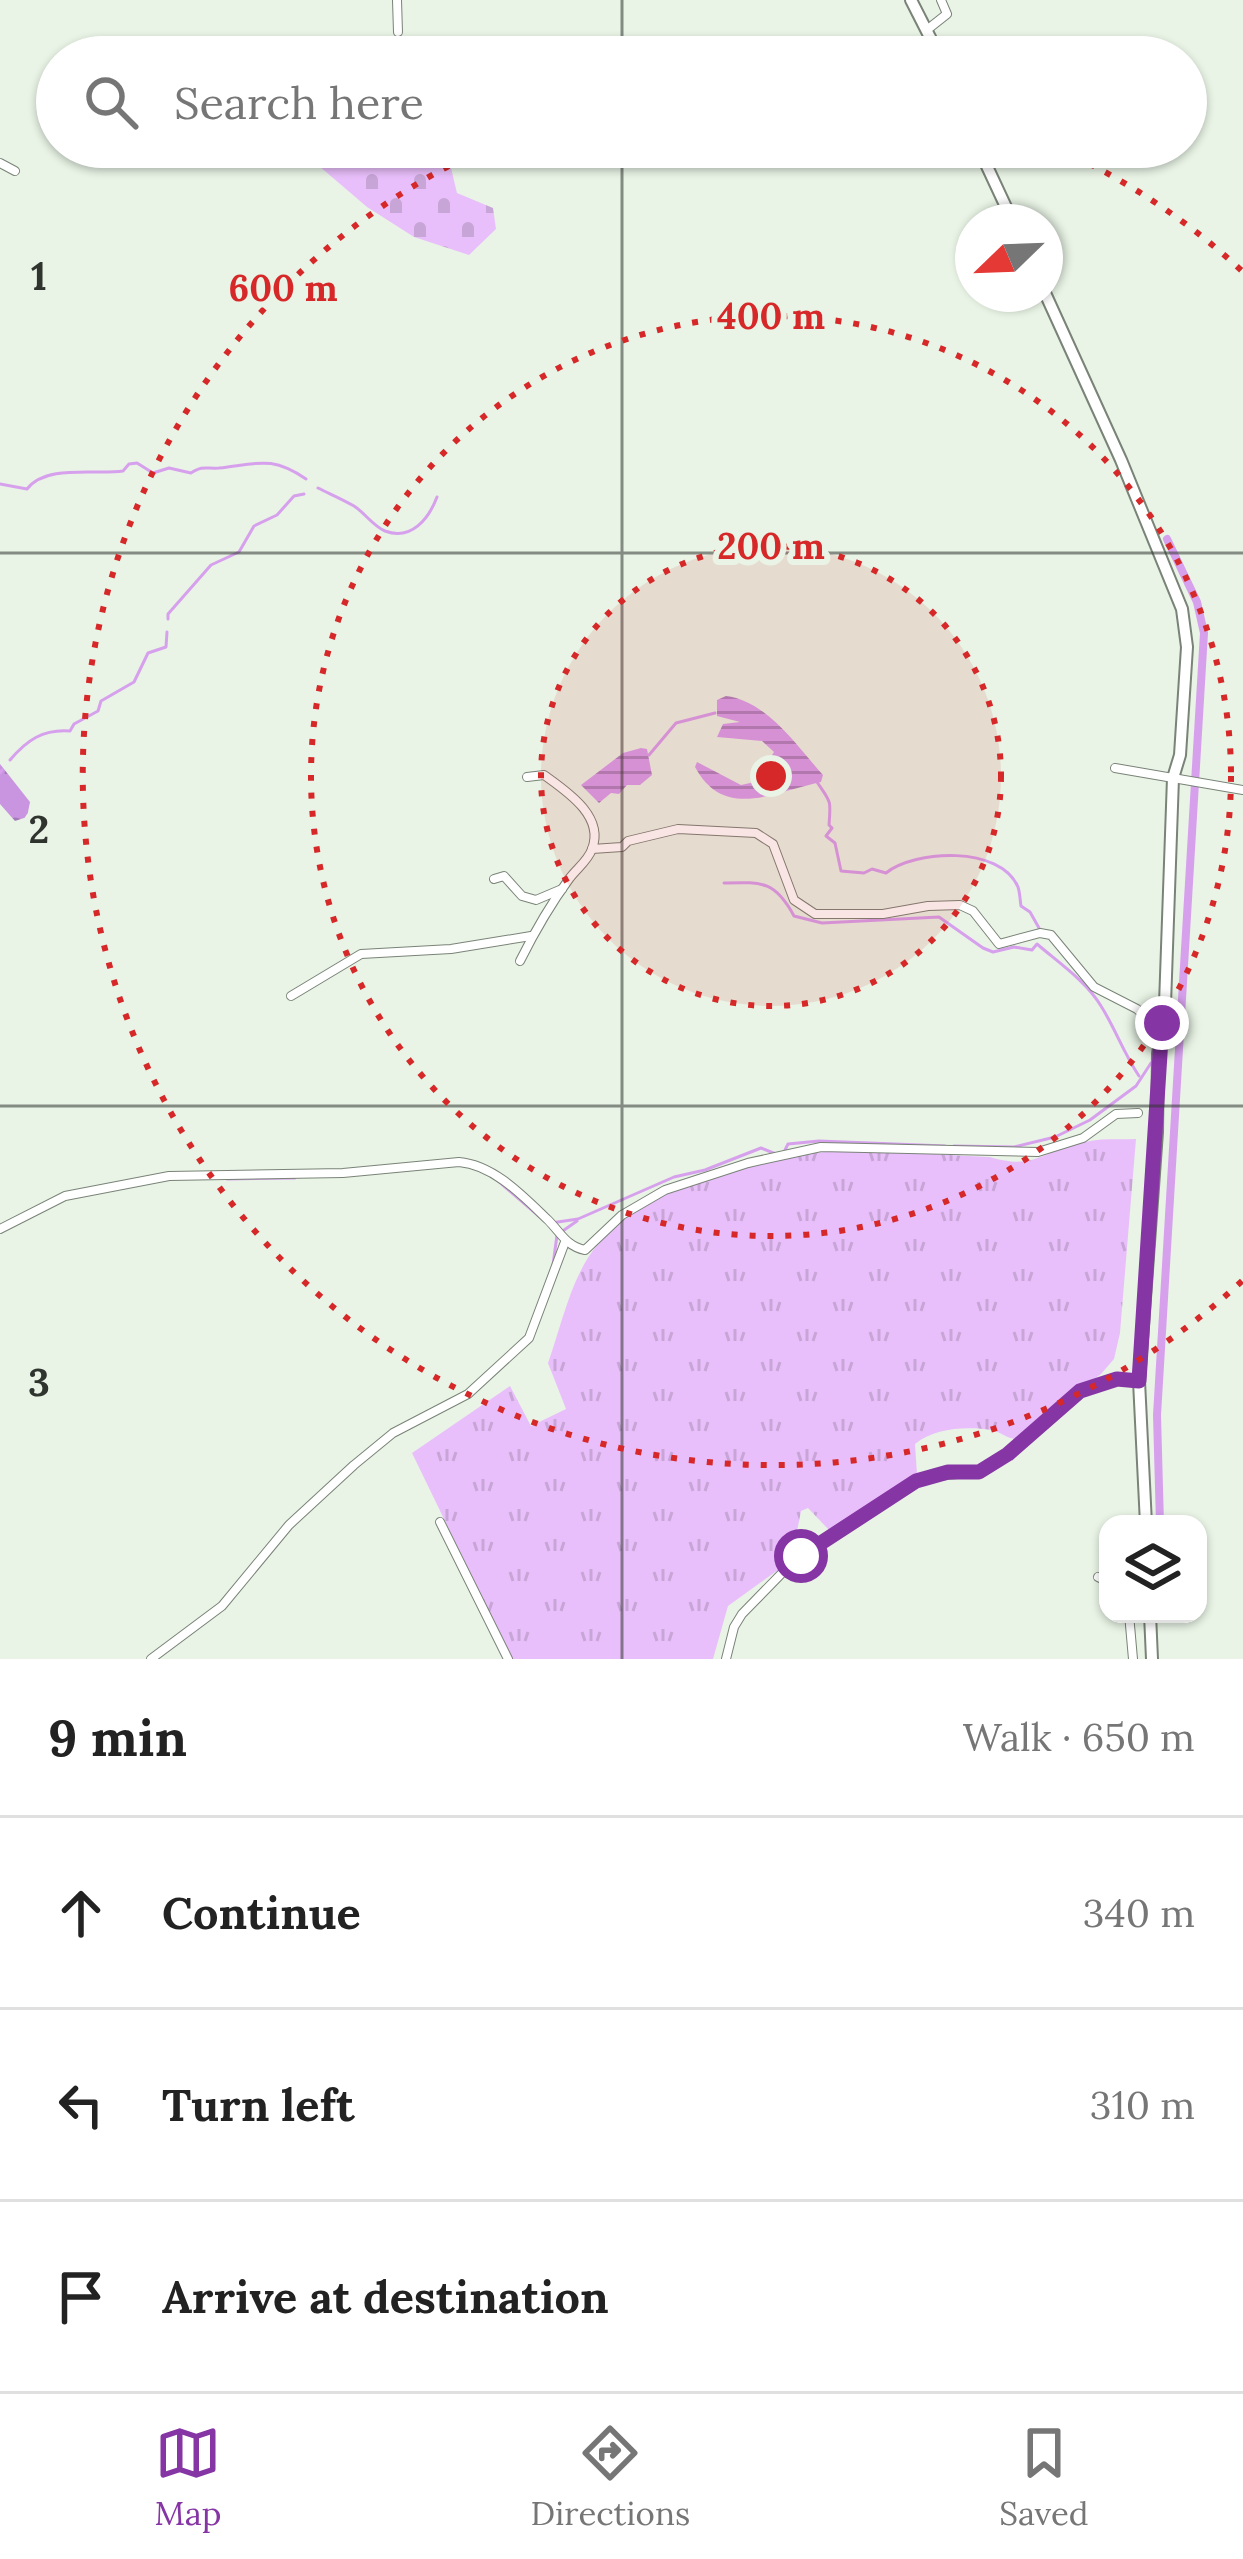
<!DOCTYPE html>
<meta charset="utf-8">
<style>
:root{--surface:#fff;--page:#f2f2f2;--text:#222;--muted:#767676;--line:#e0e0e0;--accent:#8635a4}
body{margin:0;font-family:Lora,serif;background:var(--page);color:var(--text)}
.controls{position:absolute;right:36px;bottom:36px;display:grid;overflow:hidden;border-radius:24px;box-shadow:0 3px 9px #0004}
.controls button{width:108px;height:108px;display:grid;place-items:center;padding:0;border:0;border-bottom:3px solid var(--line);background:var(--surface);color:var(--text);font:60px sans-serif}
.compass{position:absolute;left:955px;top:204px;width:108px;height:108px;border-radius:50%;background:var(--surface);box-shadow:0 3px 9px #0004;rotate:247deg}
.stop{position:absolute;width:36px;height:36px;margin:-27px;border:9px solid #8635a4;border-radius:50%;background:#fff}
.stop.end{background:#8635a4;border-color:#fff;box-shadow:0 3px 12px #0008}
.list{margin:0;padding:0;list-style:none}
h2{display:flex;justify-content:space-between;align-items:center;height:156px;margin:0;padding:0 48px;font-size:51px}
h2 small{font-size:39px;font-weight:400;color:var(--muted)}
.list li{display:grid;grid-template-columns:78px 1fr auto;gap:36px;align-items:center;box-sizing:border-box;height:192px;padding:0 48px;border-top:3px solid var(--line)}
.list b{display:block;font-size:45px;white-space:nowrap}
.list em{font-size:39px;font-style:normal;color:var(--muted)}
.icon{flex:none;width:66px;height:66px;fill:none;stroke:currentColor;stroke-width:2;stroke-linecap:round;stroke-linejoin:round}
.map{position:relative;flex:none;width:1243px;height:1659px;overflow:hidden}
.search{position:absolute;background:var(--surface);box-shadow:0 3px 9px #0004;left:36px;right:36px;top:36px;height:132px;display:flex;align-items:center;gap:30px;box-sizing:border-box;padding:0 42px;border-radius:66px;color:var(--muted);font-size:45px}
.sheet{height:732px;background:var(--surface)}
nav{display:flex;justify-content:space-around;align-items:center;box-sizing:border-box;height:168px;border-top:3px solid var(--line);background:var(--surface);font-size:33px;color:var(--muted)}
nav a{display:grid;justify-items:center;gap:6px}
nav .on{color:var(--accent)}
.map>svg:first-child{display:block}
.grass{fill:url(#grass-tufts)}
.forest{fill:url(#forest-crowns)}
.cemetery{fill:url(#cemetery-stones)}
.water{fill:url(#water-rules)}
.lines{fill:none;stroke-linecap:round;stroke-linejoin:round}
.stream{stroke:#d6a0ed;stroke-width:3}
.canal{stroke:#d6a0ed;stroke-width:8}
.minor-casing{stroke:#798377;stroke-width:10}
.tertiary-casing{stroke:#798377;stroke-width:14}
.minor{stroke:#fff;stroke-width:8}
.tertiary{stroke:#fff;stroke-width:10}
.route{stroke:#8635a4;stroke-width:15}
.grid{fill:none;stroke:#30342f;stroke-width:3;stroke-opacity:0.55}
.ring{fill:none;stroke:#d62828;stroke-width:6;stroke-dasharray:6 12}
.grid-label{font-size:39px;text-anchor:middle;font-weight:bold;fill:#30342f;stroke:#e9f4e6;stroke-width:12;stroke-linejoin:round;paint-order:stroke}
.centre{fill:#d62828;stroke:#e9f4e6;stroke-width:6}
.ring-label{font-size:36px;text-anchor:middle;font-weight:bold;fill:#d62828;stroke:#e9f4e6;stroke-width:12;stroke-linejoin:round;paint-order:stroke}
</style>
<div class="map">
<svg width="1243" height="1659" viewBox="0 0 1243 1659">
<defs>
<pattern id="grass-tufts" width="24" height="20" patternUnits="userSpaceOnUse" patternTransform="scale(3)"><rect width="24" height="20" fill="#e9bffb"/><path d="M3 7l-1-3M5 7V3M7 7l1-3M15 17l-1-3M17 17v-4M19 17l1-3" fill="none" stroke="#c8a5d7"/></pattern>
<pattern id="forest-crowns" width="20" height="18" patternUnits="userSpaceOnUse" patternTransform="scale(3)"><rect width="20" height="18" fill="#c994e0"/><path d="M2 6a3 3 0 1 1 6 0M12 15a3 3 0 1 1 6 0" fill="none" stroke="#a47ab6"/></pattern>
<pattern id="cemetery-stones" width="16" height="16" patternUnits="userSpaceOnUse" patternTransform="scale(3)"><rect width="16" height="16" fill="#e9bffb"/><path d="M2 7V4a2 2 0 0 1 4 0v3zM10 15v-3a2 2 0 0 1 4 0v3z" fill="#c8a5d7"/></pattern>
<pattern id="water-rules" width="6" height="5" patternUnits="userSpaceOnUse" patternTransform="scale(3)"><rect width="6" height="5" fill="#d6a0ed"/><path d="M0 2.5h6" fill="none" stroke="#ae83c0"/></pattern>
</defs>
<rect width="100%" height="100%" fill="#e9f4e6"/>
<!-- grass -->
<path class="grass" d="M1136 1139 1120 1333 1114 1359 1101 1374 1018 1439C1006 1439 1002 1432 991 1430 967 1426 934 1428 915 1444L917 1474 829 1530 808 1508 801 1511 793 1551 785 1565 728 1606 713 1659H512L412 1453 510 1386 531 1426 566 1409 548 1363C562 1324 571 1276 598 1244 646 1189 735 1164 806 1154 865 1146 930 1155 990 1157 1036 1171 1042 1150 1085 1142 1101 1138 1119 1140 1136 1139Z"/>
<!-- forest -->
<path class="forest" d="M0 764 30 802 27 817 15 821 0 804Z"/>
<!-- cemetery -->
<g class="cemetery">
<path d="M375 38 409 52 411 57H349Z"/>
<path d="M202 147H446L457 193 493 208 496 229 469 255 414 237 367 207 312 160 288 148 221 161Z"/>
</g>
<!-- water -->
<g class="water">
<path d="M726 696C767 701 796 745 823 775L821 782C773 792 724 821 695 767L697 762 741 785 782 776 767 763 774 752 762 741 717 737 723 724 740 722 717 716V700Z"/>
<path d="M641 748 647 749 652 775 640 785H627L619 794 611 793 599 803 581 785 623 753Z"/>
</g>
<g class="lines">
<!-- stream -->
<g class="stream">
<path d="M0 484 27 489C46 464 95 475 123 471L129 464 137 463 153 473 169 468 191 473C204 465 205 469 219 468 257 464 271 455 306 479"/>
<path d="M318 488C330 494 342 499 354 506 365 513 373 526 385 531 412 541 429 518 437 497"/>
<path d="M168 619V614L211 565 239 552 254 526 277 515 294 496 304 494"/>
<path d="M649 755 676 723 715 713"/>
<path d="M10 760C27 740 43 729 70 731L74 724 98 711 101 701 134 682 148 653 166 647 167 632"/>
<path d="M0 773 2 770"/>
<path d="M817 782C831 803 831 799 829 825L832 828 826 836 835 843 841 871 864 873 872 869 886 873C915 850 1000 845 1018 887 1020 893 1020 900 1021 906L1030 912 1039 928"/>
<path d="M724 883C763 882 775 881 794 916L822 923 939 917 983 948 993 952 1014 947 1032 950 1037 944C1059 963 1086 981 1101 1006 1115 1028 1123 1052 1139 1076"/>
<path d="M954 1146 1014 1147 1055 1137 1090 1120 1136 1086 1151 1063"/>
<path d="M785 1150 788 1144 819 1141 945 1146"/>
<path d="M227 1179 295 1178"/>
<path d="M497 1180 540 1217"/>
<path d="M551 1223 578 1219 674 1177 705 1170 761 1148 776 1154"/>
<path d="M553 1265 557 1235 577 1221"/>
</g>
<!-- canal -->
<path class="canal" d="M1160 1524 1157 1415 1204 633 1197 602 1167 539"/>
<defs>
<g id="minor">
<path d="M397 0 398 32"/>
<path d="M928 29 947 14 941 0"/>
<path d="M0 163 15 171"/>
<path d="M1115 768 1243 790"/>
<path d="M592 849 622 847 628 841 678 829 756 833 773 844 794 900 815 914H883L928 906 960 905 973 911 999 944 1040 933 1051 935 1094 987 1137 1009 1161 1032"/>
<path d="M494 879 504 876 522 896 536 900 562 889"/>
<path d="M520 961C534 933 550 905 569 879 576 869 588 861 592 849 605 816 566 791 544 775L527 777"/>
<path d="M291 996 361 954 451 949 531 936"/>
<path d="M0 1229 65 1196 169 1176 343 1173 459 1162C494 1165 523 1196 548 1220 561 1233 566 1246 585 1250L622 1215 665 1190 748 1163 821 1147 1038 1152 1083 1138 1116 1114 1138 1113"/>
<path d="M440 1522 508 1659"/>
<path d="M1098 1577 1108 1582"/>
<path d="M1129 1614 1133 1659"/>
<path d="M151 1659 222 1606 289 1525 354 1465 393 1433 468 1394 529 1338 565 1242"/>
<path d="M726 1659 734 1627 742 1614 785 1570 824 1539 926 1477 979 1472 1008 1454 1080 1391 1117 1379 1139 1381"/>
</g>
<g id="tertiary">
<path d="M911 0 940 57"/>
<path d="M978 147 1013 222"/>
<path d="M1045 293 1121 460 1182 609 1187 647 1180 755 1173 778 1165 1004 1158 1054 1157 1132 1139 1381 1146 1524"/>
<path d="M1150 1614 1152 1659"/>
</g>
</defs>
<!-- minor casing -->
<use href="#minor" class="minor-casing"/>
<!-- tertiary casing -->
<use href="#tertiary" class="tertiary-casing"/>
<!-- minor -->
<use href="#minor" class="minor"/>
<!-- tertiary -->
<use href="#tertiary" class="tertiary"/>
</g>
<g class="lines">
<!-- route -->
<path class="route" d="M801 1556 916 1481 948 1472H979L1008 1454 1080 1391 1117 1379 1139 1381 1162 1023"/>
</g>
<!-- grid -->
<path class="grid" d="M622 0V57M622 147V1659M0 553H1243M0 1106H1243"/>
<!-- distance rings -->
<circle cx="771" cy="776" r="230" fill="#d62828" fill-opacity=".12"/>
<g class="ring">
<circle cx="771" cy="776" r="230"/>
<circle cx="771" cy="776" r="460"/>
<path d="M1242 1281A690 690 0 1 1 485 148M1057 148A690 690 0 0 1 1242 271"/>
</g>
<g class="grid-label">
<text x="39" y="290">1</text>
<text x="39" y="843">2</text>
<text x="39" y="1396">3</text>
</g>
<circle cx="771" cy="776" r="18" class="centre"/>
<g class="ring-label">
<text x="283" y="301">600 m</text>
<text x="771" y="329">400 m</text>
<text x="771" y="559">200 m</text>
</g>
</svg>
<div class="controls">
<button><svg class="icon" aria-label="layers" viewBox="0 0 24 24"><path d="M12 4l9 5-9 5-9-5zM3 14l9 5 9-5"/></svg></button>
</div>
<svg class="compass" viewBox="-18 -18 36 36"><path d="M0-13l5 13h-10z" fill="#e53935"/><path d="M0 13l5-13h-10z" fill="#767676"/></svg>
<div class="stop" style="left:801px;top:1556px"></div>
<div class="stop end" style="left:1162px;top:1023px"></div>
<div class="search"><svg class="icon" aria-label="search" viewBox="0 0 24 24"><circle cx="10" cy="10" r="6"/><path d="M15 15l6 6"/></svg>Search here</div>
</div>
<section class="sheet">
<h2>9 min<small>Walk · 650 m</small></h2>
<ul class="list">
<li><svg class="icon" aria-label="ahead" viewBox="0 0 24 24"><path d="M12 20V5M6 11l6-6 6 6"/></svg><div><b>Continue</b></div><em>340 m</em></li>
<li><svg class="icon" aria-label="left" viewBox="0 0 24 24"><path d="M17 20v-9H6M10 6l-5 5 5 5"/></svg><div><b>Turn left</b></div><em>310 m</em></li>
<li><svg class="icon" aria-label="arrive" viewBox="0 0 24 24"><path d="M6 21V4h12l-3 4 3 4H6"/></svg><div><b>Arrive at destination</b></div></li>
</ul>
</section>
<nav>
<a class="on"><svg class="icon" aria-label="map" viewBox="0 0 24 24"><path d="M3 6l6-2 6 2 6-2v14l-6 2-6-2-6 2zM9 4v14M15 6v14"/></svg>Map</a>
<a><svg class="icon" aria-label="directions" viewBox="0 0 24 24"><path d="M12 3l9 9-9 9-9-9zM9 14v-3h6M13 9l2 2-2 2"/></svg>Directions</a>
<a><svg class="icon" aria-label="saved" viewBox="0 0 24 24"><path d="M7 4h10v16l-5-4-5 4z"/></svg>Saved</a>
</nav>
